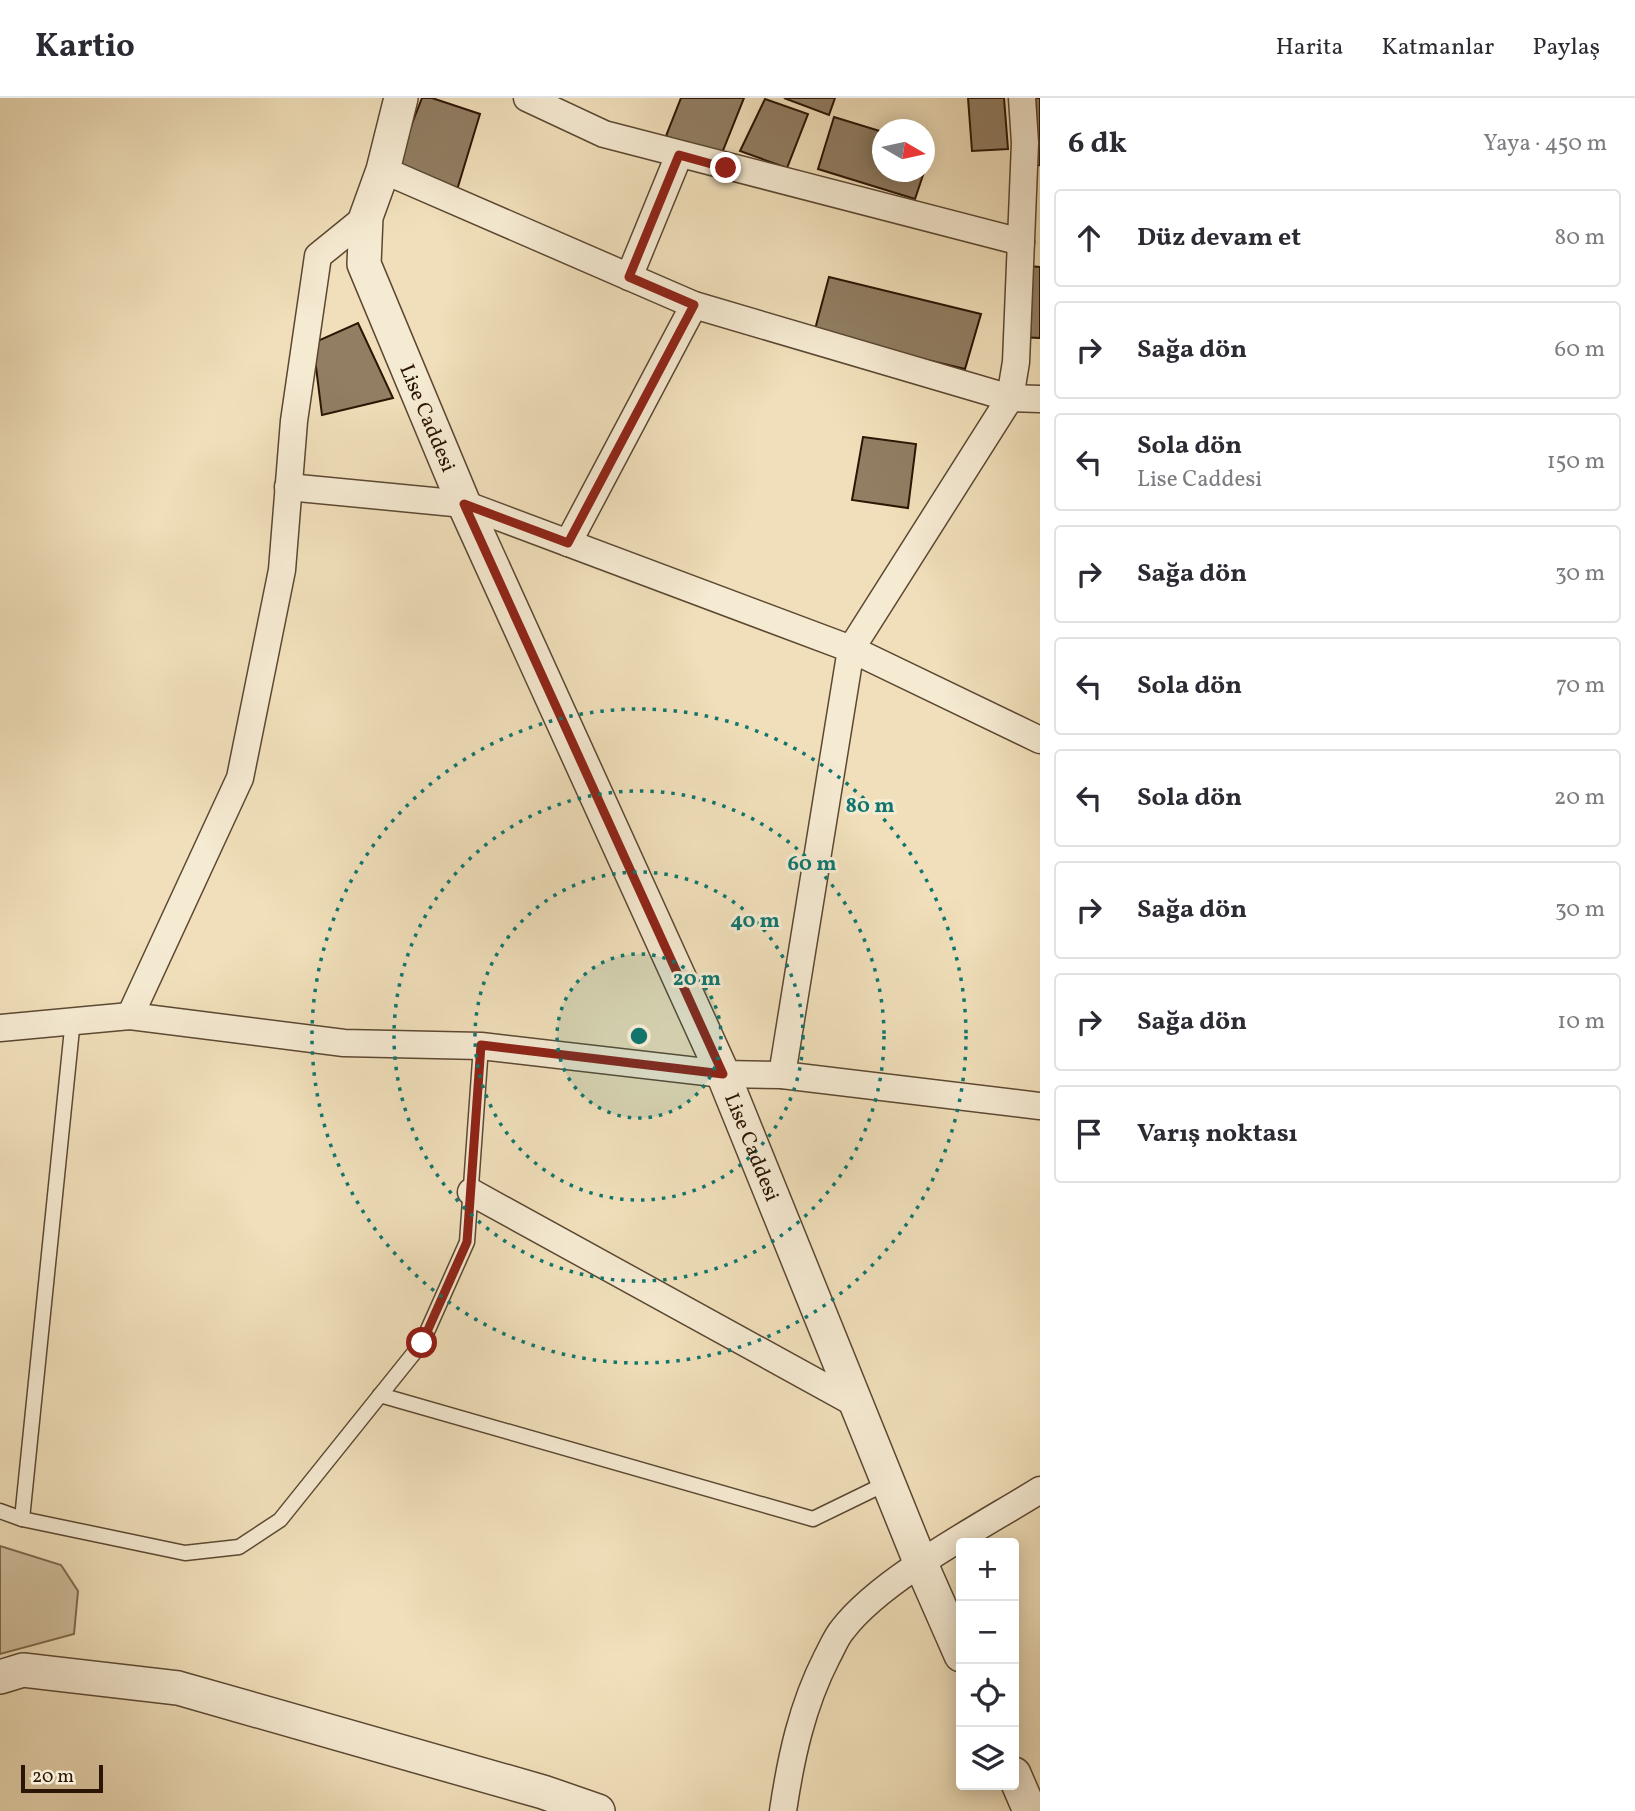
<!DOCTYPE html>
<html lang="tr">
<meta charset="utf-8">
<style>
:root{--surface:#fff;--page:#f7f7f7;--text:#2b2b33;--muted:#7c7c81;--line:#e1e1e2}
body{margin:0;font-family:Vollkorn,serif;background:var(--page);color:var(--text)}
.controls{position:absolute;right:21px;bottom:21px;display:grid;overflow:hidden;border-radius:7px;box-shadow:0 4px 18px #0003}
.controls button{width:63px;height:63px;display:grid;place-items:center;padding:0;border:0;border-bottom:2px solid var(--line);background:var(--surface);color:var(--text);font:35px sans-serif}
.compass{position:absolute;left:872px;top:21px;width:63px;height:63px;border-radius:50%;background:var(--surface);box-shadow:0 4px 18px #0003;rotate:99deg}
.scale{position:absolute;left:21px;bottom:18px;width:82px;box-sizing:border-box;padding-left:7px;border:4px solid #2b1504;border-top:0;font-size:19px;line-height:24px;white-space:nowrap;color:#2b1504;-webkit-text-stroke:5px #f5ead2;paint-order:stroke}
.stop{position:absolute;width:21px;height:21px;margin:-16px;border:5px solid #8f2418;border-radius:50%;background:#fff}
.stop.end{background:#8f2418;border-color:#fff;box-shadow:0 2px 7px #0008}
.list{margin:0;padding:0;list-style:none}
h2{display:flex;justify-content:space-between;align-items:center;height:91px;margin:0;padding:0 28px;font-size:30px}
h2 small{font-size:23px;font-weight:400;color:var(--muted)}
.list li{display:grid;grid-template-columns:46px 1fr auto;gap:21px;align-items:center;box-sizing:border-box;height:98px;margin:0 14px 14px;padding:0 14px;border:2px solid var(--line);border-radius:7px}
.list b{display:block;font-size:26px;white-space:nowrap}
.list p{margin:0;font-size:23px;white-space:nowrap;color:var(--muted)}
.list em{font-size:23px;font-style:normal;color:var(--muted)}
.icon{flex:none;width:38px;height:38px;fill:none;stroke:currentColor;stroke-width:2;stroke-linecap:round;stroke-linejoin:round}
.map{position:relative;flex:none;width:1040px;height:1713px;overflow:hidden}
header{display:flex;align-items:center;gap:42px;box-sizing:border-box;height:98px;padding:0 35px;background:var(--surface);border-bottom:2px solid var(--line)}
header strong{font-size:33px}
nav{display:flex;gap:38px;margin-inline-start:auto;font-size:24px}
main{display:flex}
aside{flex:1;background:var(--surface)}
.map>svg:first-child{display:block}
.green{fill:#cfbd9b;stroke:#7d6950;stroke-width:2}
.building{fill:#917e63;stroke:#2b1504;stroke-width:2}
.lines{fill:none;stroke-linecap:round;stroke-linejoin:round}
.service-casing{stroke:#5c4832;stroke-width:17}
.minor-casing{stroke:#5c4832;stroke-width:29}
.tertiary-casing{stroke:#5c4832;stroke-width:36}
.service{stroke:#f5ead2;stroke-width:14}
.minor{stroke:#f5ead2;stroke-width:26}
.tertiary{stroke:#f5ead2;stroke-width:33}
.route{stroke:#8f2418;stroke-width:9}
.ring{fill:none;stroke:#0f766e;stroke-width:3.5;stroke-dasharray:3.5 7}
.labels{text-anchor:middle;stroke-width:6;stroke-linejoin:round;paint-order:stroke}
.street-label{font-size:21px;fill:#2b1504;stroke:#f5ead2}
.centre{fill:#0f766e;stroke:#f5ead2;stroke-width:3.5}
.ring-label{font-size:21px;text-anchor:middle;font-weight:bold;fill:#0f766e;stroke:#f5ead2;stroke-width:6;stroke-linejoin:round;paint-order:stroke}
</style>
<header>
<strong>Kartio</strong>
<nav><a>Harita</a><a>Katmanlar</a><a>Paylaş</a></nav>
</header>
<main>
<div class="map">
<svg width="1040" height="1713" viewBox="0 0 1040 1713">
<rect width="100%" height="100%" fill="#f0dfba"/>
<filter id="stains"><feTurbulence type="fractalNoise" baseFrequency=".00286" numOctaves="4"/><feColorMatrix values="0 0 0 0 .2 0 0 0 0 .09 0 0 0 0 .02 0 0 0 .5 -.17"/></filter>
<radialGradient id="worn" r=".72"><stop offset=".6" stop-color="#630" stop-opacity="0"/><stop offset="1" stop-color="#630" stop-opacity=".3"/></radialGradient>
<!-- green -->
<path class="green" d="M0 1448 61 1467 78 1493 74 1536 0 1556Z"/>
<!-- building -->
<g class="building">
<path d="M422 0H432L480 16 457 92 395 69Z"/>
<path d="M681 0H744L720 60 666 38Z"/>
<path d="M784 0H835L829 17Z"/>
<path d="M968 0H1004L1008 51 972 53Z"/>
<path d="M1029 0H1040V67L1035 68Z"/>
<path d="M765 1 808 16 787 70 740 53Z"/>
<path d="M834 19 883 34V74H924L915 101 818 71Z"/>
<path d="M925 48 931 50 925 71Z"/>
<path d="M1029 168 1040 169V240L1018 239Z"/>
<path d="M829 179 981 216 965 271 814 235Z"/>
<path d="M358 225 393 300 322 317 313 245Z"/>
<path d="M863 339 916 346 908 410 852 402Z"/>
</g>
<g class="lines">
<defs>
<g id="service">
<path d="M380 1297 813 1421 889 1384"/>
<path d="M0 1413 22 1421 185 1455 239 1449 280 1422 422 1245 467 1144 481 948"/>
<path d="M22 1421 73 921"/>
</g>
<g id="minor">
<path d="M527 0 604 36 1021 144"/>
<path d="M383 72 694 207 1010 300 1040 301"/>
<path d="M629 179 679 57"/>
<path d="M288 389 464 406 851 551 1040 642"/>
<path d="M568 445 694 207"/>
<path d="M130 918 240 680 282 472 294 323 318 158 366 119"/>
<path d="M0 930 130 918 344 945 481 948 723 976 782 977 1040 1008"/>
<path d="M782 977 851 551 1010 300 1016 264 1025 45 1022 0"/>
<path d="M471 1094 858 1307"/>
<path d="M783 1713C791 1659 802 1608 827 1559 832 1550 836 1539 843 1531 882 1480 984 1427 1040 1392"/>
</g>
<g id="tertiary">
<path id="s1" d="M401 0 383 72 366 119 364 166 464 406 723 976 921 1466 961 1557"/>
<path d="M0 1579 23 1572 178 1590 543 1694 598 1713"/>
<path d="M1014 1676 1030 1713"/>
</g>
</defs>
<!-- service casing -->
<use href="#service" class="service-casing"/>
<!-- minor casing -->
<use href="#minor" class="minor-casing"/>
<!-- tertiary casing -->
<use href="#tertiary" class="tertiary-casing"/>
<!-- service -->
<use href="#service" class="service"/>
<!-- minor -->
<use href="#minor" class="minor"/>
<!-- tertiary -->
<use href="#tertiary" class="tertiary"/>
</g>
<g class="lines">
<!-- route -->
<path class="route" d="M422 1245 467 1144 481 947 723 976 464 406 568 445 694 207 629 179 679 57 726 70"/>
</g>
<!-- distance rings -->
<circle cx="639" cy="938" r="82" fill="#0f766e" fill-opacity=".12"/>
<g class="ring">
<circle cx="639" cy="938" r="82"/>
<circle cx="639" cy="938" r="164"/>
<circle cx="639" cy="938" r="245"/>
<circle cx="639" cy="938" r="327"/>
</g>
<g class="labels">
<!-- street labels -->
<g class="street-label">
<text dy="7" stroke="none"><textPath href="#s1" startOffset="338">Lise Caddesi</textPath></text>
<text dy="7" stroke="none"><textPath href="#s1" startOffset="1136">Lise Caddesi</textPath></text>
</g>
</g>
<circle cx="639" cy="938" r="10" class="centre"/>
<g class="ring-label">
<text x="870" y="714">80 m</text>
<text x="812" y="772">60 m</text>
<text x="755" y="829">40 m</text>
<text x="697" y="887">20 m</text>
</g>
<rect width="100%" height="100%" filter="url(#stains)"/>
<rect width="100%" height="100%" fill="url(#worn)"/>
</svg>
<div class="controls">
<button>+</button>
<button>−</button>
<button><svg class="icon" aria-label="locate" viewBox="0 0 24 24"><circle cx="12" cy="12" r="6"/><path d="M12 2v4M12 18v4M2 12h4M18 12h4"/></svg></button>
<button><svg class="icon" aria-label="layers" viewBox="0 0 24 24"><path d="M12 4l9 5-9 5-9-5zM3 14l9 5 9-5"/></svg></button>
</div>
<svg class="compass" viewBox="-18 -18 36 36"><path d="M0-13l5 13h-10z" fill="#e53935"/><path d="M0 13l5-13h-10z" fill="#7c7c81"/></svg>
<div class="scale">20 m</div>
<div class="stop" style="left:422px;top:1245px"></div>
<div class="stop end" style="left:726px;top:70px"></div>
</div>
<aside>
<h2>6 dk<small>Yaya · 450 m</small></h2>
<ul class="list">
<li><svg class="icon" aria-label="ahead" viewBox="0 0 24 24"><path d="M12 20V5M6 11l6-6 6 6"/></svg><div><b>Düz devam et</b></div><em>80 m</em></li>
<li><svg class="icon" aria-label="right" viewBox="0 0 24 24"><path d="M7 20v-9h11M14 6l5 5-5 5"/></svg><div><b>Sağa dön</b></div><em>60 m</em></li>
<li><svg class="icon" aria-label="left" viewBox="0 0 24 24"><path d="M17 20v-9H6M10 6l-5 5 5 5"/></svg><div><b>Sola dön</b><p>Lise Caddesi</p></div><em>150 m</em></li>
<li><svg class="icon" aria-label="right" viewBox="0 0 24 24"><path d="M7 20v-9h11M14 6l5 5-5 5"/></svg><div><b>Sağa dön</b></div><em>30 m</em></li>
<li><svg class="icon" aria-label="left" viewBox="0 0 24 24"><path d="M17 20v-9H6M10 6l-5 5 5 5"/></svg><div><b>Sola dön</b></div><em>70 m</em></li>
<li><svg class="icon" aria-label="left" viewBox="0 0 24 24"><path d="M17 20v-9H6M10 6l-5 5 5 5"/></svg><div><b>Sola dön</b></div><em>20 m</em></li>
<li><svg class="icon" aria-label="right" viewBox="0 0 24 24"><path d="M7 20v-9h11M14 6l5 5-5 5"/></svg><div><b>Sağa dön</b></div><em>30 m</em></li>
<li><svg class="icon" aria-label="right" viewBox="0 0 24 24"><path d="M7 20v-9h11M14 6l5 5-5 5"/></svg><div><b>Sağa dön</b></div><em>10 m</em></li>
<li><svg class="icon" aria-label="arrive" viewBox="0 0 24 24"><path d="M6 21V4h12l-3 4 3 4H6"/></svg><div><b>Varış noktası</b></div></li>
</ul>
</aside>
</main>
